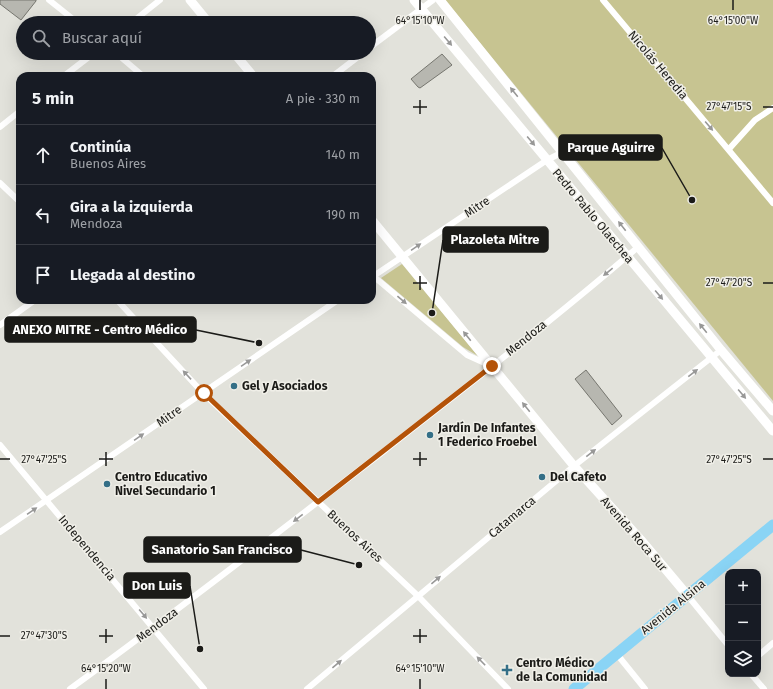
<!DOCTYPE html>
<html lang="es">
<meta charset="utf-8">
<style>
:root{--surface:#171b24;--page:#242831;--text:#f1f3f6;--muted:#9ea1a6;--line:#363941}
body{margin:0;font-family:"Fira Sans",sans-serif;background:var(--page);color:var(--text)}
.controls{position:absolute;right:12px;bottom:12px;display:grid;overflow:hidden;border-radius:8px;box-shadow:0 4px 16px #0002}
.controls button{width:36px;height:36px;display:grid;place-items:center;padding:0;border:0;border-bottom:1px solid var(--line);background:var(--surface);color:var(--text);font:20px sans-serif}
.stop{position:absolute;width:12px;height:12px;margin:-9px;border:3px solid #b45309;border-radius:50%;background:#fff}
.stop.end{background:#b45309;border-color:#fff;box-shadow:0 1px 4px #0008}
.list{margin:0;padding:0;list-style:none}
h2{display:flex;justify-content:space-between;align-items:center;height:52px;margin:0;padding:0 16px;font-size:17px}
h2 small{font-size:13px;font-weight:400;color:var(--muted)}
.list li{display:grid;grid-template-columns:26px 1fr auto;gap:12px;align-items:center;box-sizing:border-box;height:60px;padding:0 16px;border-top:1px solid var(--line)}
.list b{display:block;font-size:15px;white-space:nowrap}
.list p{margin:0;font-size:13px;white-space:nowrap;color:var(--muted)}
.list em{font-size:13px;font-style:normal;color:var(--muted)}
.icon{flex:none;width:22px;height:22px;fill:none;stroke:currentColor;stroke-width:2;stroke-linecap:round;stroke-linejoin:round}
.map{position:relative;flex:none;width:773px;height:689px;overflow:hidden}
.search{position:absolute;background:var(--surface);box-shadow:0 4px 16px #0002;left:16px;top:16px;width:360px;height:44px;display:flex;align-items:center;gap:10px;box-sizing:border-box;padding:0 14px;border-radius:22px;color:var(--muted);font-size:15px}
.panel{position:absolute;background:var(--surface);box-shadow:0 4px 16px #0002;left:16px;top:72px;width:360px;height:232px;border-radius:12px}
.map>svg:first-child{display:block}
.green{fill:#c7c491}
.building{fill:#b7b7b0;stroke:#76766f}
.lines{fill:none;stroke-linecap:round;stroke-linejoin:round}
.street{stroke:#fff;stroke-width:6}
.secondary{stroke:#fff;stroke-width:9}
.highway{stroke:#8ad4f5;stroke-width:11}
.oneway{fill:#989897}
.route{stroke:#b45309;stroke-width:5}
.ticks{fill:none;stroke:#1b1b18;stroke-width:1.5}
.poi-dot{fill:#346f87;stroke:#f0efe8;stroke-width:1.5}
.labels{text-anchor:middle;stroke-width:3;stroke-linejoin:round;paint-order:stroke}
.street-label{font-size:12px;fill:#1b1b18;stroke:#f0efe8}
.poi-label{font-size:12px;font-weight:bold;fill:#1b1b18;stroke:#f0efe8;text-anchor:start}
.ticks-label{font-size:10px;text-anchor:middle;fill:#1b1b18;stroke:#f0efe8;stroke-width:3;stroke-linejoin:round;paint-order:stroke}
.leader{fill:none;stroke:#1b1b18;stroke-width:1.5}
.callout-dot{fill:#1b1b18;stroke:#f0efe8;stroke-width:1.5}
.callout{fill:#1b1b18;stroke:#1b1b18;stroke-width:1.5}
.callout-label{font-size:13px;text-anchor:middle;font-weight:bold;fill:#fff}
</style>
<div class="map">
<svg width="773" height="689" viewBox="0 0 773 689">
<rect width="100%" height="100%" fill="#e2e2db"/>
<!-- green -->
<g class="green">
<path d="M445 0H773V401Z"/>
<path d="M402 264 478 356 463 347 381 278Z"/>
</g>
<!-- building -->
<g class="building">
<path d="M0 0H36V1L21 20 0 4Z"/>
<path d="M442 54 452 65 420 88 418 87 411 79Z"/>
<path d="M586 370 622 416 612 425 575 379Z"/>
</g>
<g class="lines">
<!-- street -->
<g class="street">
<path d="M49 0 78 23"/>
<path d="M603 0 773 203"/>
<path d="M131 23 160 0"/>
<path d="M369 48 433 0"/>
<path d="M116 53 143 76"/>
<path d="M64 76 94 53"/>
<path d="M333 76 363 53"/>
<path d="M0 127 20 111"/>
<path d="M729 149 755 120 773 108"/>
<path d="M0 183 20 202"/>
<path d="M372 275 467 355 489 365"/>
<path d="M372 277 547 160 563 152"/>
<path d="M117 300 203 393 418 596 508 689"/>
<path d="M0 325 35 300"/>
<path d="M0 445 204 689"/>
<path d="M0 532 338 300"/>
<path d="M688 596 728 645"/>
<path d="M616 653 645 689"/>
<path d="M758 656 773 643"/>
<path d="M751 674 764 689"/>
<path d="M70 689C176 612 280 531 384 451 469 384 556 318 638 247"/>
<path d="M307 689 574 466 721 350"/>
</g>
<!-- secondary -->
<g class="secondary">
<path d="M190 0 209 23"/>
<path d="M414 0 773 431"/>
<path d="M440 0 721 350 773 411"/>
<path d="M234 53 253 76"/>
<path d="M372 220 574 466 641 540 688 596"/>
</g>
<!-- highway -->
<path class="highway" d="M574 689 773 525"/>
</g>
<!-- one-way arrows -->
<defs><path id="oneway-solid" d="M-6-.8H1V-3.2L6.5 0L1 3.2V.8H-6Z"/></defs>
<g class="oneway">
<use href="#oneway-solid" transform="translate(448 41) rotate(50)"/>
<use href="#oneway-solid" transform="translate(514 92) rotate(-129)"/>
<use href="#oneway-solid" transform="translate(709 126) rotate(50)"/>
<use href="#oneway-solid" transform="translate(531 141) rotate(50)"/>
<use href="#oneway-solid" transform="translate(622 226) rotate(-128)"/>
<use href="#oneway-solid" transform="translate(416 247) rotate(-34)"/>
<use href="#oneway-solid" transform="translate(608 272) rotate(141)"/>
<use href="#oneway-solid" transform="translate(659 295) rotate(50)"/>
<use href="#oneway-solid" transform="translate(402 300) rotate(40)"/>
<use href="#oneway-solid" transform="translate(703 328) rotate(-129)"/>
<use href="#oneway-solid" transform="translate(467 336) rotate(-129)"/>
<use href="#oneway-solid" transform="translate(246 363) rotate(-34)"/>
<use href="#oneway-solid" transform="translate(693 373) rotate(-38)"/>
<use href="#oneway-solid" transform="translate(187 375) rotate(-133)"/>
<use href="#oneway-solid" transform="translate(742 394) rotate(50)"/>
<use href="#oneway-solid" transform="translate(526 407) rotate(-129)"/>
<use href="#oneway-solid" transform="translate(139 437) rotate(-35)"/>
<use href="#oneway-solid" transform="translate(591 453) rotate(-38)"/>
<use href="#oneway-solid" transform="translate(32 511) rotate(-34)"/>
<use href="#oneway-solid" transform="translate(298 518) rotate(142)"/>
<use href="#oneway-solid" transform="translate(436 580) rotate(-40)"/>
<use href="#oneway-solid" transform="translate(143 614) rotate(50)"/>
<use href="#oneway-solid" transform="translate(481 661) rotate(-134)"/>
<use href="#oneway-solid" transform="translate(337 664) rotate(-40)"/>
</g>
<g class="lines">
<!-- route -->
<path class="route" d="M204 393 318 502 492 366"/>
</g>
<!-- ticks -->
<path class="ticks" d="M420 0V10M733 0V10M420 100V114M413 107H427M763 107H773M420 276V290M413 283H427M763 283H773M106 452V466M420 452V466M0 459H10M99 459H113M413 459H427M763 459H773M106 629V643M420 629V643M0 636H10M99 636H113M413 636H427M106 679V689M420 679V689"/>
<!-- markers -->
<g class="poi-dot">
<circle cx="234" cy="386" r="4"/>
<circle cx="430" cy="435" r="4"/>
<circle cx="542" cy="477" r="4"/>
<circle cx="107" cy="484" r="4"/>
<path d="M505 664h4v4h4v4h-4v4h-4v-4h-4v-4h4z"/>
</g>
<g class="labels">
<!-- street labels -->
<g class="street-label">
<text transform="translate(658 65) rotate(50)" y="4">Nicolás Heredia</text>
<text transform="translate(477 207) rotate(-34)" y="4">Mitre</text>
<text transform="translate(593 216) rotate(50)" y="4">Pedro Pablo Olaechea</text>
<text transform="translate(526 338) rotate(-39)" y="4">Mendoza</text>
<text transform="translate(169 416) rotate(-35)" y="4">Mitre</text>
<text transform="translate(512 517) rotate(-40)" y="4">Catamarca</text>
<text transform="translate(634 534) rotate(49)" y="4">Avenida Roca Sur</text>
<text transform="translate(355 536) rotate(43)" y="4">Buenos Aires</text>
<text transform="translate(87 548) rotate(50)" y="4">Independencia</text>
<text transform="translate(673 607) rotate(-39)" y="4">Avenida Alsina</text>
<text transform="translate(157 625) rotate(-37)" y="4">Mendoza</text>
</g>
<!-- poi labels -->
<g class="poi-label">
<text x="242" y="390">Gel y Asociados</text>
<text x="438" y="432">Jardín De Infantes<tspan x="438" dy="14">1 Federico Froebel</tspan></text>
<text x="115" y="481">Centro Educativo<tspan x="115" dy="14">Nivel Secundario 1</tspan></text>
<text x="550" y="481">Del Cafeto</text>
<text x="516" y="667">Centro Médico<tspan x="516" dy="14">de la Comunidad</tspan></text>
</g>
</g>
<g class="ticks-label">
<text x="420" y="24">64°15'10"W</text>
<text x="733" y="24">64°15'00"W</text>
<text x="729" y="110">27°47'15"S</text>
<text x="729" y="286">27°47'20"S</text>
<text x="44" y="463">27°47'25"S</text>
<text x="729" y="463">27°47'25"S</text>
<text x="44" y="639">27°47'30"S</text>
<text x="106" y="672">64°15'20"W</text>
<text x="420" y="672">64°15'10"W</text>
</g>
<!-- callouts -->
<path class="leader" d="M692 200L662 148M432 313L443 240M259 343L196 330M359 565L301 550M200 649L190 586"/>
<g class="callout-dot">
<circle cx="692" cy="200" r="4"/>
<circle cx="432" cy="313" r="4"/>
<circle cx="259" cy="343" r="4"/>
<circle cx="359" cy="565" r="4"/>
<circle cx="200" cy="649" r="4"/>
</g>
<g class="callout">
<rect x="559" y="135" width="103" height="25" rx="4"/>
<rect x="443" y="227" width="105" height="25" rx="4"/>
<rect x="5" y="317" width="191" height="25" rx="4"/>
<rect x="144" y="537" width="157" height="25" rx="4"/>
<rect x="124" y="573" width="66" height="25" rx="4"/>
</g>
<g class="callout-label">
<text x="611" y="152">Parque Aguirre</text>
<text x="495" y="244">Plazoleta Mitre</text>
<text x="100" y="334">ANEXO MITRE - Centro Médico</text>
<text x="222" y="554">Sanatorio San Francisco</text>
<text x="157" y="590">Don Luis</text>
</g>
</svg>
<div class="controls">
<button>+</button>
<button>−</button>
<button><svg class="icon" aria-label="layers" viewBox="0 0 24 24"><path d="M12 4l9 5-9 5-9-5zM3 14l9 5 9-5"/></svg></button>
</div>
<div class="stop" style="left:204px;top:393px"></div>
<div class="stop end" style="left:492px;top:366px"></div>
<div class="search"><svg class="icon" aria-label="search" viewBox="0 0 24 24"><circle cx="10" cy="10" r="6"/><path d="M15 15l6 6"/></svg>Buscar aquí</div>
<section class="panel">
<h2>5 min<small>A pie · 330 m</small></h2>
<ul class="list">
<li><svg class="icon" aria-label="ahead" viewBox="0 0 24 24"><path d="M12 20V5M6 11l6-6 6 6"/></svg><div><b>Continúa</b><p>Buenos Aires</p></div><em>140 m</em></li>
<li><svg class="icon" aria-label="left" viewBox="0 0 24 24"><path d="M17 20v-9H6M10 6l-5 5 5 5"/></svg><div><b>Gira a la izquierda</b><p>Mendoza</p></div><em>190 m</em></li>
<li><svg class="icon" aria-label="arrive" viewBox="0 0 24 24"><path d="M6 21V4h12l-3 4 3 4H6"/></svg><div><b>Llegada al destino</b></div></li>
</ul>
</section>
</div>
